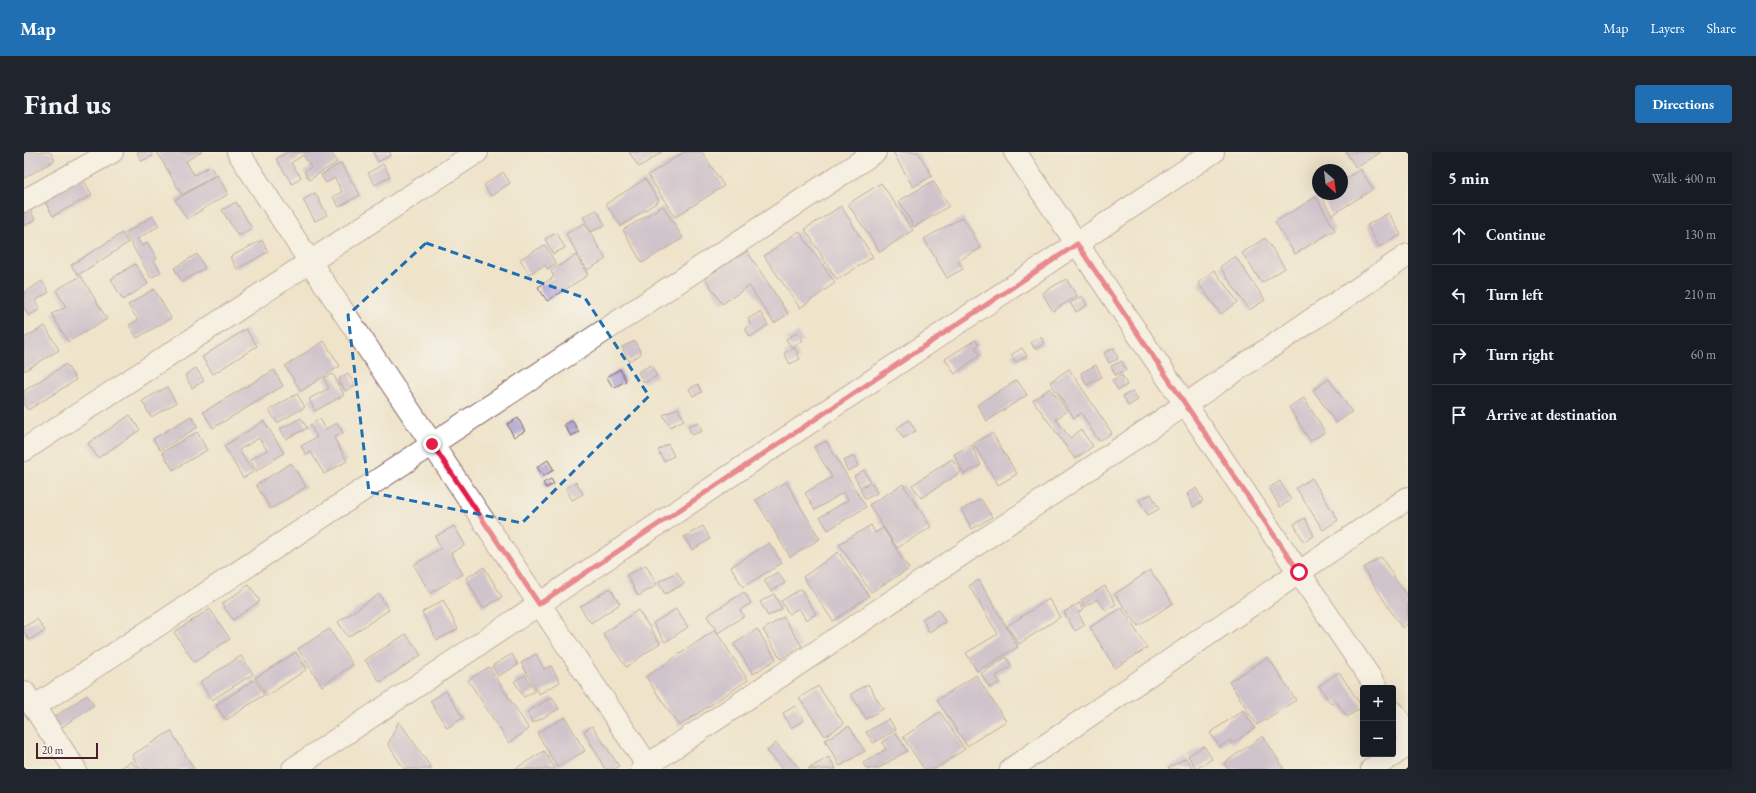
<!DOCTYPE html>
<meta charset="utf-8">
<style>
:root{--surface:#171b24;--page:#20242c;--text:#f1f3f6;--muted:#9ea1a6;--line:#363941;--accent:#1f6fb2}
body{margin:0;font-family:"EB Garamond",serif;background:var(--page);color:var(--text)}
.controls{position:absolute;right:12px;bottom:12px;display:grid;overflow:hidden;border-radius:4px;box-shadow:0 4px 16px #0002}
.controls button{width:36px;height:36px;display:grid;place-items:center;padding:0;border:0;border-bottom:1px solid var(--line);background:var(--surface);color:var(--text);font:20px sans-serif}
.compass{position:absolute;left:1288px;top:12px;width:36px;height:36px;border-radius:50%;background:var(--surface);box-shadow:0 4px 16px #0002;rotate:152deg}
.scale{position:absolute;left:12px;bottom:10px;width:62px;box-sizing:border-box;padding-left:4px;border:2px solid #4a1f2b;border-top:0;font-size:11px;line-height:14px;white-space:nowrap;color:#4a1f2b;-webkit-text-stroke:3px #f6f6f2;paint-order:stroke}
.stop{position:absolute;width:12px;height:12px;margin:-9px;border:3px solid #e11d48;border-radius:50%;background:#fff}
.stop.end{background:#e11d48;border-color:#fff;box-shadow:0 1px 4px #0008}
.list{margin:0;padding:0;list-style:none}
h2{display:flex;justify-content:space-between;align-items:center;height:52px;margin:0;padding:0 16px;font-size:17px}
h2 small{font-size:13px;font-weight:400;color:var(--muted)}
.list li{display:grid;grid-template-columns:26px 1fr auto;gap:12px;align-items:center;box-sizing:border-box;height:60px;padding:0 16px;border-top:1px solid var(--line)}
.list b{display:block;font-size:15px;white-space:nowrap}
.list em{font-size:13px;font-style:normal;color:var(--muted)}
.icon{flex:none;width:22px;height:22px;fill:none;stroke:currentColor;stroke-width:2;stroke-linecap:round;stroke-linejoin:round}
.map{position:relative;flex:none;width:1384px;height:617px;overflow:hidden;border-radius:4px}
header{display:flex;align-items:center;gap:24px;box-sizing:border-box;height:56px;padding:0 20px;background:var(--accent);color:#fff}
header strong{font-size:19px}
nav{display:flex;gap:22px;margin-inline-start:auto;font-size:14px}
.intro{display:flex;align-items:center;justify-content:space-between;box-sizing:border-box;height:96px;padding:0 24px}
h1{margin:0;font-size:28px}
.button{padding:10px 18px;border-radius:4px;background:var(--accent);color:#fff;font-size:14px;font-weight:700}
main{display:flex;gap:24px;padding:0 24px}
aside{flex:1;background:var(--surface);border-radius:4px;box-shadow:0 4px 16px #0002}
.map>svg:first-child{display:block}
.building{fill:#ab9ece}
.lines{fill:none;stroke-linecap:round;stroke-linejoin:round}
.minor-casing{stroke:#846463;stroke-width:24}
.minor{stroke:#fff;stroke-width:22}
.route{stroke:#e11d48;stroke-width:5}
.marked{fill:none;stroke:#1f6fb2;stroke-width:3;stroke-dasharray:8 5;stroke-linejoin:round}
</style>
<header>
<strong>Map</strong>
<nav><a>Map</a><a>Layers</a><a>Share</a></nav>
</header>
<div class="intro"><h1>Find us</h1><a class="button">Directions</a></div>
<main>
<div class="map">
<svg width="1384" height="617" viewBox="0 0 1384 617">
<rect width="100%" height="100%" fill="#f6f6f2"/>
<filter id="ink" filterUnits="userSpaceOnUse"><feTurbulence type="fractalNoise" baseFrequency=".025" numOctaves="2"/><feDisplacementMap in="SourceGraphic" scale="8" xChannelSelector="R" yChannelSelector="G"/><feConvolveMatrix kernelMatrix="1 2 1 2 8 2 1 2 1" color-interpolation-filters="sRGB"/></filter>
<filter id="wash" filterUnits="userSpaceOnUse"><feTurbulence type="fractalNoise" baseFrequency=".012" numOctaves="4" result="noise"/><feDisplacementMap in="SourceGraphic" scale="16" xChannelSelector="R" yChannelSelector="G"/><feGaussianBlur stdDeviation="0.9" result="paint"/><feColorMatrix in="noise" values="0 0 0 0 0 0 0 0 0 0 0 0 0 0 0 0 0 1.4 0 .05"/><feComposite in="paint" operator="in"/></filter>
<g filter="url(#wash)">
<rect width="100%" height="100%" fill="#efe4ca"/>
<g id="blocks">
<!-- building -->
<g class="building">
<path d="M4 0H26L31 8 0 26V2Z"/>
<path d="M113 0H127L129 4 117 9Z"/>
<path d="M133 0H178L162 9 170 23 186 14 192 23 158 43Z"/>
<path d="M263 0H307L313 10 285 28 280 20 287 15 279 3 267 11 277 25 268 32 252 7Z"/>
<path d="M349 0H366L367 3 354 10Z"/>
<path d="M605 0H638L615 15Z"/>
<path d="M660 0H678L700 34 651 65 624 23Z"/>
<path d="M869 0H894L908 24 889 35Z"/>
<path d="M1322 0H1357L1332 16Z"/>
<path d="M317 11 336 43 315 55 309 45 318 40 311 26 302 31 297 23Z"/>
<path d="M359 12 366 24 351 33 344 21Z"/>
<path d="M1336 17 1349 37 1308 63 1296 42H1318V29Z"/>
<path d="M479 20 486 31 467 44 460 33Z"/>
<path d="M193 23 204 42 163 67 151 48Z"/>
<path d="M58 25 68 43 29 64 19 46Z"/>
<path d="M621 27 635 49 597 74 582 52Z"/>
<path d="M909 29 925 54 890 75 875 49Z"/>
<path d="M857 31 889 78 856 100 824 52Z"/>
<path d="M291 41 303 63 291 69 279 48Z"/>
<path d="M1292 45 1311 78 1271 102 1251 70Z"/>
<path d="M212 50 228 76 214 84 198 58Z"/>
<path d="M639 54 659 86 618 111 599 78Z"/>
<path d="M817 54 849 105 813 128 781 77Z"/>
<path d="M6 57 11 68 0 74V61Z"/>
<path d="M573 58 581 73 567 80 559 65Z"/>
<path d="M1365 61 1377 83 1355 95 1343 73Z"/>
<path d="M129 64 135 74 113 87 118 94 124 91 133 107 130 109 137 120 127 126 101 81Z"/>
<path d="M939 65 957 96 934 109 939 117 923 126 900 87Z"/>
<path d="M560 71 582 107 563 118 542 82Z"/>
<path d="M775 79 811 131 776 156 740 104Z"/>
<path d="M98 81 104 91 54 123 47 113Z"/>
<path d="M533 81 541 96 529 102 521 87Z"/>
<path d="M1241 86 1261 116 1238 131 1218 101Z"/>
<path d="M238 88 244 100 213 117 206 105Z"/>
<path d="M521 93 532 112 523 117 521 113 505 122 496 107Z"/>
<path d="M723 99 764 162 750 171 725 134 698 152 681 126Z"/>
<path d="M173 102 181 116 158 130 150 116Z"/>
<path d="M552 103 564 123 523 149 514 135 530 125 527 119Z"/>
<path d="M1211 104 1241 148 1225 158 1196 115Z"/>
<path d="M111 112 124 132 99 148 87 127Z"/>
<path d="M1190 118 1214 150 1197 162 1174 131Z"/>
<path d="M57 124 83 167 44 190 28 162 42 155 32 138Z"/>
<path d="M1042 127 1053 144 1029 159 1018 141Z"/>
<path d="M18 129 25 140 11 149 16 157 5 164 0 156V141Z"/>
<path d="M130 137 147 166 113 186 105 173 114 168 104 153Z"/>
<path d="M1058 144 1063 153 1052 160 1046 151Z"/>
<path d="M736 160 744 173 726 185 721 176 727 173 724 167Z"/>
<path d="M21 174 35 198 0 219V186Z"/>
<path d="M222 177 233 194 189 222 178 205Z"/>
<path d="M774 180 779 189 767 195 762 187Z"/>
<path d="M1017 185 1020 192 1011 197 1007 190Z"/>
<path d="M951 188 955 193 951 195 956 203 931 222 921 207Z"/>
<path d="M300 189 316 214 277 239 261 214Z"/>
<path d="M611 189 617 202 605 209 598 195Z"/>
<path d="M771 196 776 207 766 212 760 201Z"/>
<path d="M998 196 1003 204 992 210 987 203Z"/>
<path d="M1090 196 1094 207 1085 211 1080 201Z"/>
<path d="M1098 209 1102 218 1091 223 1087 214Z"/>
<path d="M42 212 52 228 4 258 0 253V239Z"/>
<path d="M627 213 633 224 620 231 614 220Z"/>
<path d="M1072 213 1078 225 1063 233 1057 221Z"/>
<path d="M172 216 180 229 168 236 161 223Z"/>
<path d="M596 217 602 229 589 236 583 225Z"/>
<path d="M1045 217 1088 281 1075 289 1057 261 1050 266 1026 230Z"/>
<path d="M250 218 259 234 189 276 179 260Z"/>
<path d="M324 221 331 234 321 239 315 227Z"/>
<path d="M309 222 320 243 291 259 285 247 305 236 300 226Z"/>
<path d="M1098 223 1103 233 1094 238 1088 228Z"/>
<path d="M1305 227 1328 260 1312 271 1289 238Z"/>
<path d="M993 228 1003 243 963 269 953 253Z"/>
<path d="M674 232 678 240 669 244 665 237Z"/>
<path d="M143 235 152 251 127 265 118 249Z"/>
<path d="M1026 236 1043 259 1032 267 1046 286 1057 278 1069 294 1051 307 1009 248Z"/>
<path d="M1109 239 1114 248 1104 254 1099 244Z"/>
<path d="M273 242 281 255 253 271 245 258Z"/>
<path d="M1280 246 1301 280 1286 289 1265 255Z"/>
<path d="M654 256 660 268 646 275 639 263Z"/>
<path d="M106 263 116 278 74 306 64 291Z"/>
<path d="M167 264 174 275 136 298 129 287Z"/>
<path d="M277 266 283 276 262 287 256 277Z"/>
<path d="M494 266 501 279 490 285 483 272Z"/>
<path d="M296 267 302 277 313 271 319 281 310 286 323 309 300 322 287 300 282 303 277 294 293 285 286 273Z"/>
<path d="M548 268 555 280 547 284 540 273Z"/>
<path d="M885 268 892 279 879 286 873 276Z"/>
<path d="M240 269 260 301 232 319 226 308 243 298 235 286 215 298 229 320 219 326 200 294Z"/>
<path d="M674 270 678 279 668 283 664 274Z"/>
<path d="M173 280 183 298 149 318 138 300Z"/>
<path d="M968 281 993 322 974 333 949 292Z"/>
<path d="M802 289 842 355 804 378 796 365 824 348 820 340 791 358 781 341 808 325 790 295Z"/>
<path d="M644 292 650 304 640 309 634 298Z"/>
<path d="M947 293 957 313 940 322 930 302Z"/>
<path d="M830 304 834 314 824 319 819 309Z"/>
<path d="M928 307 937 320 897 346 888 333Z"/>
<path d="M524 308 530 318 519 324 513 315Z"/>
<path d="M267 311 282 335 247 357 232 333Z"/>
<path d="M840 318 846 329 836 335 830 324Z"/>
<path d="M1288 326 1314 368 1299 378 1272 336Z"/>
<path d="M527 327 530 332 522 336 519 331Z"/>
<path d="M1256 329 1267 348 1256 355 1245 336Z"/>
<path d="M552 330 559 342 548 348 542 336Z"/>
<path d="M762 330 796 387 766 405 732 348Z"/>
<path d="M848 331 853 341 841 347 836 337Z"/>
<path d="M879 332 907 375 873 396 845 353Z"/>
<path d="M1172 336 1179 349 1170 355 1163 342Z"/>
<path d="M1127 342 1135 357 1124 363 1115 348Z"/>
<path d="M957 347 968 365 948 377 937 358Z"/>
<path d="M1281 366 1290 384 1280 390 1270 372Z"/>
<path d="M847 373 851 381 859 376 885 417 847 440 815 392Z"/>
<path d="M430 374 441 393 427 401 439 422 406 441 390 413 417 396 411 385Z"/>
<path d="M679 374 686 387 668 398 660 385Z"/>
<path d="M745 391 758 411 719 435 707 415Z"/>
<path d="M814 400 845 444 809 469 779 425Z"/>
<path d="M1357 405 1384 446V472L1378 476 1339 416Z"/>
<path d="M622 413 633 433 614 444 603 423Z"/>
<path d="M460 415 478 445 459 456 442 426Z"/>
<path d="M1126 418 1149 451 1114 474 1091 442Z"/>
<path d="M653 420 660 432 641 442 634 430Z"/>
<path d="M754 420 761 431 747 439 740 428Z"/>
<path d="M955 428 994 495 953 519 942 501 974 482 945 434Z"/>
<path d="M225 433 236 449 209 468 198 452Z"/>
<path d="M1081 434 1092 452 1082 458 1073 447 1061 455 1057 448Z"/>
<path d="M586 436 596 452 567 471 556 455Z"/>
<path d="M777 437 792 462 782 468 775 456 765 462 757 449Z"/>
<path d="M720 440 727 451 716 458 720 464 694 481 683 464Z"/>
<path d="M355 442 365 458 324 485 314 470Z"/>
<path d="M750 442 758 457 744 464 736 450Z"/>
<path d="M1025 447 1036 465 995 492 983 474Z"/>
<path d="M419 448 434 477 413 488 398 460Z"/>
<path d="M1055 451 1059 458 1054 461 1061 473 1051 479 1040 460Z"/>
<path d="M1098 456 1123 496 1091 516 1066 475Z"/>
<path d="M186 457 206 487 170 510 150 480Z"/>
<path d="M652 457 664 475 641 490 629 471Z"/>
<path d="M914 457 921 470 905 480 898 467Z"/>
<path d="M614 458 636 491 602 515 579 482Z"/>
<path d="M759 465 778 494 757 507 739 478Z"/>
<path d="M13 467 21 479 5 488 0 480V475Z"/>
<path d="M305 477 329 513 298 534 274 497Z"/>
<path d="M733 477 752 507 729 522 710 492Z"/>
<path d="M691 478 724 528 655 574 622 525Z"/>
<path d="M382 482 397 503 356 530 341 508Z"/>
<path d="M272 500 283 517 243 544 231 526Z"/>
<path d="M488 502 494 513 474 524 468 514Z"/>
<path d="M512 502 520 517 527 514 536 530 515 542 497 511Z"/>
<path d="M217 504 229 522 188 548 176 530Z"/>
<path d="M982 505 988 514 972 524 976 530 966 536 957 522Z"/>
<path d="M1244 505 1272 548 1233 573 1205 530Z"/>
<path d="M465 515 505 577 485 591 444 528Z"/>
<path d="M1315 520 1338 555 1323 565 1312 549 1307 552 1295 534Z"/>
<path d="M501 523 511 539 500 545 490 529Z"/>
<path d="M952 523 982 569 943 594 913 548Z"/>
<path d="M230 528 240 543 202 568 192 553Z"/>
<path d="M844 532 859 557 842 567 827 542Z"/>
<path d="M794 534 820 572 801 584 775 546Z"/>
<path d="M422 539 439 566 423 576 406 549Z"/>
<path d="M63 543 70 553 32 579 24 569Z"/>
<path d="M528 545 535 557 509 571 503 560Z"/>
<path d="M771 554 780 568 767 576 759 561Z"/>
<path d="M1219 558 1231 576 1208 592 1206 588 1196 595 1186 581Z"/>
<path d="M916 560 941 597 911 617H900L879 585Z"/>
<path d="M541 565 561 599 533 615 513 581Z"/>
<path d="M865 567 872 578 849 591 842 580Z"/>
<path d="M375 569 408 617H380L364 592Z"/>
<path d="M568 574 595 614 591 617H581L560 579Z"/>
<path d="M825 574 841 599 816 614 801 588Z"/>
<path d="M147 579 170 617H116L108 603Z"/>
<path d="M872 581 883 599 853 617H842L839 611 862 597 858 590Z"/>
<path d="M1239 584 1260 617H1204L1200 611Z"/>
<path d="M752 591 776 617H760L743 599Z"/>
<path d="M1180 594 1188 607 1172 617 1164 604Z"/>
<path d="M520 599 531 617H491Z"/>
<path d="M805 605 812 617H784Z"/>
<path d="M1162 606 1169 617H1145L1144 616Z"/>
<path d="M108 609 113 617H95Z"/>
</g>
</g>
</g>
<g filter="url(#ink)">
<use href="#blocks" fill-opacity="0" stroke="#846463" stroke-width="1"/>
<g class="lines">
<defs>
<g id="minor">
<path d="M214 0 286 110 626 617"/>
<path d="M991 0 1353 536"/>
<path d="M0 49 88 0"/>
<path d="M0 298 453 0"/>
<path d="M0 540 51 617"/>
<path d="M10 555 851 0"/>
<path d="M1369 560 1384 582"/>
<path d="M269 617 1189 0"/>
<path d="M618 617 1384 103"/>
<path d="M987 617 1384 346"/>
<path d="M1348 617 1384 593"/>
</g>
</defs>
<!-- minor casing -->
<use href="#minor" class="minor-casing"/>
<!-- minor -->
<use href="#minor" class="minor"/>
</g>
</g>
<g class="lines" filter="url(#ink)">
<!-- route -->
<path class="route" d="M408 292 515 452 1053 92 1275 420"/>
</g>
<!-- marked area -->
<path d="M0 0H1384V617H0ZM402 91 561 146 625 244 498 371 345 340 324 163Z" fill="#efe4ca" fill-opacity=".55" fill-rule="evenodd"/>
<path class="marked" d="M402 91 561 146 625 244 498 371 345 340 324 163Z"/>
</svg>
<div class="controls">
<button>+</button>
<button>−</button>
</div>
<svg class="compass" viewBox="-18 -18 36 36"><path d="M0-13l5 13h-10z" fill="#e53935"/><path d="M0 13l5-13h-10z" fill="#9ea1a6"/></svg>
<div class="scale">20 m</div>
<div class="stop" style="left:1275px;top:420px"></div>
<div class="stop end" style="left:408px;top:292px"></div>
</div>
<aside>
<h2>5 min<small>Walk · 400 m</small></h2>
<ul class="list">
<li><svg class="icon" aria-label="ahead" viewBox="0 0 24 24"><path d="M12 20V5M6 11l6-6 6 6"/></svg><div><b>Continue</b></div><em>130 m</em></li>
<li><svg class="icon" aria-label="left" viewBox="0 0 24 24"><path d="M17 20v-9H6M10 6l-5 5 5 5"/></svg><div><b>Turn left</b></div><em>210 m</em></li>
<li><svg class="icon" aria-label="right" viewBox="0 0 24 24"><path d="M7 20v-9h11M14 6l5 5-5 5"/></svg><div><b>Turn right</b></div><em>60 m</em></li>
<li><svg class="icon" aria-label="arrive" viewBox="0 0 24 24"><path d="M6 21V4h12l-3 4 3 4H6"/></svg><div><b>Arrive at destination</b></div></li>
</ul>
</aside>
</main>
